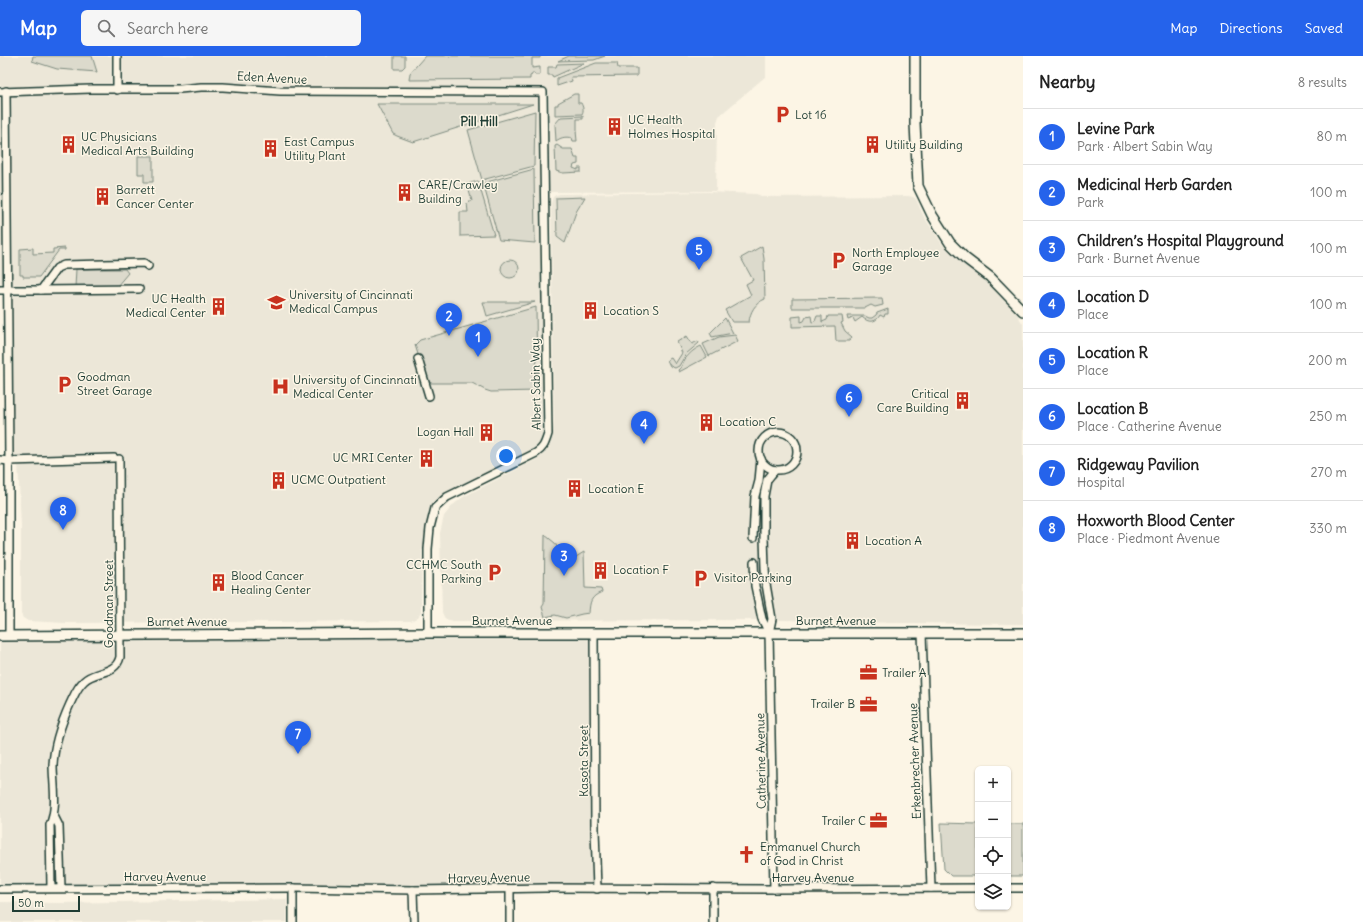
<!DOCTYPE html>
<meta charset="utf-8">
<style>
:root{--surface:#fff;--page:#f6f6f6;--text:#222;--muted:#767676;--line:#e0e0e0;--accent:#2563eb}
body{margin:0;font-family:Delius,sans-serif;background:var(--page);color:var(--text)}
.controls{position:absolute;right:12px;bottom:12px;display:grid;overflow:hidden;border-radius:6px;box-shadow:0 1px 3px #0004}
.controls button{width:36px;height:36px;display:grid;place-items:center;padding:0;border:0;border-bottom:1px solid var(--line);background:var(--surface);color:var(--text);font:20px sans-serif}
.scale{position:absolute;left:12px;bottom:10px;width:68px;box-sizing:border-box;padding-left:4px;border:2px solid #1f3d34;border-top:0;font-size:11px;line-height:14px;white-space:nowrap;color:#1f3d34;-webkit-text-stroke:3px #fcf5e5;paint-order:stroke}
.you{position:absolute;left:506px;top:400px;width:14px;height:14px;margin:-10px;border:3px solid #fff;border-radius:50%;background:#1a73e8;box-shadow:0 0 0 6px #1a73e833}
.badge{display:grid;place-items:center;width:26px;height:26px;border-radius:50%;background:var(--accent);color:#fff;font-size:13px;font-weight:700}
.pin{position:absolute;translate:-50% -33px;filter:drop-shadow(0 1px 2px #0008)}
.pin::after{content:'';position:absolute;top:21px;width:14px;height:12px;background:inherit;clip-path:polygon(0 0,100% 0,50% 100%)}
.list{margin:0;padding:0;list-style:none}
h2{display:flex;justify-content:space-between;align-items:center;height:52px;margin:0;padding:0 16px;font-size:17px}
h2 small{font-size:13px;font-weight:400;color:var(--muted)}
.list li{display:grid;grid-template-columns:26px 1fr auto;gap:12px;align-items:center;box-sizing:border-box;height:56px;padding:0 16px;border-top:1px solid var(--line)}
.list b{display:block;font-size:15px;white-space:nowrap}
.list p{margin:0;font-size:13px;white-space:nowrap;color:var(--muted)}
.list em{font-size:13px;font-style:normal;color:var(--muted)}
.icon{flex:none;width:22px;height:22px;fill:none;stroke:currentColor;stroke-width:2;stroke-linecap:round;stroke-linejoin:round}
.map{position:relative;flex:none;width:1023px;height:866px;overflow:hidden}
header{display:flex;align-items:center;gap:24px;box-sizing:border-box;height:56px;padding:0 20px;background:var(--accent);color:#fff}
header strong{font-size:19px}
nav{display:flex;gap:22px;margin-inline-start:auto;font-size:14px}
.search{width:280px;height:36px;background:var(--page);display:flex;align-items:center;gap:10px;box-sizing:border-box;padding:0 14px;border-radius:6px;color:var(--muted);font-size:15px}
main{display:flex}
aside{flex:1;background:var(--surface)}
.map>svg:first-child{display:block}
.built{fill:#ece7d8}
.green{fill:#dcdacc;stroke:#7e8c80}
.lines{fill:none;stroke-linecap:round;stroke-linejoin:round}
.minor-casing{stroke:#1f3d34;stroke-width:10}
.tertiary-casing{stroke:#1f3d34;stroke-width:12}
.minor{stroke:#fcf5e5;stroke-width:7}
.tertiary{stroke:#fcf5e5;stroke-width:9}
.labels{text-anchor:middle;stroke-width:3;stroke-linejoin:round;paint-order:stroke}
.street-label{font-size:12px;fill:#1f3d34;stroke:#fcf5e5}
.poi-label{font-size:12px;fill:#1f3d34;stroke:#fcf5e5;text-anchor:start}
.neighbourhood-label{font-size:13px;font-weight:bold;fill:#1f3d34;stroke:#fcf5e5}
</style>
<header>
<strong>Map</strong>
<div class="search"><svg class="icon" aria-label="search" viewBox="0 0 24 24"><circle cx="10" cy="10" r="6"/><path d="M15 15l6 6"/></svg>Search here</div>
<nav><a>Map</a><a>Directions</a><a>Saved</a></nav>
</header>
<main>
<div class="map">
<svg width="1023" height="866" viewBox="0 0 1023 866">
<rect width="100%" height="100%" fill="#fcf5e5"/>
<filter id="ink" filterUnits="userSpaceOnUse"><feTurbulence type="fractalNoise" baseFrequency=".025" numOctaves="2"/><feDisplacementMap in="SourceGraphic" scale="8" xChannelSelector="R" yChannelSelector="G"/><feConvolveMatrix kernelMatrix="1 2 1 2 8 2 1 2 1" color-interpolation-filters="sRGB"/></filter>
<g filter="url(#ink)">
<!-- built -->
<g class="built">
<path d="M0 0H766V20L719 60 717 66 716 135 544 136 548 378 542 393 447 441 435 452 428 493 422 494 421 551V557L418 561 411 565 66 567 28 565 23 562 21 558V471L18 405H9L7 234H0Z"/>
<path d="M708 136 756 138 764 141 908 140 913 141 916 143 924 161 942 188 957 203 982 222 1016 257 1023 268V568L902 567 785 564 452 565 446 563 444 561 442 556 440 477 444 460 453 449 463 441 537 403 549 392 551 385 554 367 551 147 553 141 556 139 560 138Z"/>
<path d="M594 578 597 833H0V580Z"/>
<path d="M287 843V866H0V846L57 847Z"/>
</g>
<!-- green -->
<g class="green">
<path d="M33 0H92L97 16 57 13 32 5Z"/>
<path d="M394 0H405V10L402 13H394Z"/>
<path d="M425 0H540V2H532V12L540 11V19H535L534 17H532V19L530 20V23L409 24 410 17Z"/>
<path d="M569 0H605L594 4 558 5Z"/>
<path d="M584 7 553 21 552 19H548V11H556L557 8Z"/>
<path d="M596 7H617L618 12H637V20L571 21 572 25 557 30V22Z"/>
<path d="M574 38H578V47H581C583 51 584 54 582 58L555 59V49H558V47Z"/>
<path d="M377 48H533L413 86 397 80 393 78Z"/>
<path d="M535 55 534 110 482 124 468 74Z"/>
<path d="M583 60V63H577V75H576L577 85H573L572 82C565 80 560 82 556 85L555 68 561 61Z"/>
<path d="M557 89 563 93H572L575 102H578V108L574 109 573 112 578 114V112H581V116L563 117 556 115 555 90Z"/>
<path d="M138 100H153V126H144V118H138Z"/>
<path d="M534 113 535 187 499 184 483 127Z"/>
<path d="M478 125 494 179 460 180V156H468L467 147 472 145 467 128Z"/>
<path d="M585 141 576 156 565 187 557 181 556 142Z"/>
<path d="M762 190 764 203 765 243C755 247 750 256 749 266H732L725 254 751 239 746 228 753 224 741 202Z"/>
<path d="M33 192V198L53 197V193L65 192V194H59L39 221H23V219H20V193Z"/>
<circle cx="510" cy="213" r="9"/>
<path d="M76 213H125L128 217 117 230 75 231Z"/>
<path d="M882 242 883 249 875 251 871 249 865 252H792V243Z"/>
<path d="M483 246H535L487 260Z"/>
<path d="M536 251 537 335 491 336 485 334 472 327H431L426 323 415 289 420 284Z"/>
<path d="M888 253V258H885L884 261 880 259C876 267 868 267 862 261L855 266 853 262 848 264 847 260H865L869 262H872L876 259 877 257Z"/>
<path d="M801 260V266L804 265 806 261 811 260 812 266 815 265 817 260H822V266L827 264 828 260H842L843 266 841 267 845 275 852 281 849 285H836L835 270 792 271V261Z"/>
<path d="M725 262 733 277 712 281 710 277Z"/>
<path d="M735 279 738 285 709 300 703 288 719 281Z"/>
<path d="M687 280 692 288 698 285 699 287 686 298 679 310 675 312 670 310 667 304 671 302 675 308 682 297 677 286Z"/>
<path d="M701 290 707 301 679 316 678 314C682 311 682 308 685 303 689 298 694 293 701 290Z"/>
<path d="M545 479 555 487 566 507 584 496 585 532 601 533 602 536C590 541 590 546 589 557L582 558 566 562 555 559 545 561 542 551 544 548Z"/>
<path d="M941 767 978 768V820H951L944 813Z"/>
<rect x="1008" y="768" width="15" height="52"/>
</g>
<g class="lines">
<defs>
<g id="minor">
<path d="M117 34V0"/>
<path d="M6 35 9 405V579"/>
<path d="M0 36 91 33H180L201 31H223L280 35 543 36 548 378C545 387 544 392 536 397L447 441 435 452 430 472 428 493V577"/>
<path d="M139 233 41 234 57 212 64 209 144 207 148 210"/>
<path d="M0 234H41"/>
<path d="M418 303 429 340"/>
<circle cx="778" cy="395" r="19"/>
<path d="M0 404 9 405 114 402"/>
<path d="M753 482 755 440 759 425 761 403"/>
<path d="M754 506 755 530 762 563 769 577"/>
<path d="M922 577 931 832"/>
<path d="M594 578 595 773 597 833"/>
<path d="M54 760 59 770 61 832"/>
<path d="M51 832 50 769C58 751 53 728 53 709 54 687 61 668 70 648 74 640 77 631 84 625 95 614 116 619 120 601L119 403"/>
<path d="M293 832V866"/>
<path d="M713 832V866"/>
<path d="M1008 832H1023"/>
<path d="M0 833 293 832 413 834 545 832 774 833 978 832"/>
<path d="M774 833 769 577 772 563 766 528 765 513 764 481V440L767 424 775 414"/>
<path d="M413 834 414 866"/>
<path d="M510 866V833"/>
</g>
<g id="tertiary">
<path d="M915 0V67L918 130 932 159 950 187 965 202 990 221 1023 255"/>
<path d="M0 580 428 577H1023"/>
</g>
</defs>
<!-- minor casing -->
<use href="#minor" class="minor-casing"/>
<!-- tertiary casing -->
<use href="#tertiary" class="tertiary-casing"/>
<!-- minor -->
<use href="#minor" class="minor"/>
<!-- tertiary -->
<use href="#tertiary" class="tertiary"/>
</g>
</g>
<!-- icons -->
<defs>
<symbol id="parking-bare" viewBox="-9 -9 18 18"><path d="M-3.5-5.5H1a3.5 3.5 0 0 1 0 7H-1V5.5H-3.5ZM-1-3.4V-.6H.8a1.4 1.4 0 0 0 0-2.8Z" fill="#c8321e" stroke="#fcf5e5" stroke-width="2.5" paint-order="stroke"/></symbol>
<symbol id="building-bare" viewBox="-9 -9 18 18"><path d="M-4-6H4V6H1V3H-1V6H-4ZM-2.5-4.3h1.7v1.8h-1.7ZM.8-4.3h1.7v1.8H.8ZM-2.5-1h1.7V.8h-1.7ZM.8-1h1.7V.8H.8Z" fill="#c8321e" stroke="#fcf5e5" stroke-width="2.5" paint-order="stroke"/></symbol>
<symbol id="university-bare" viewBox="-9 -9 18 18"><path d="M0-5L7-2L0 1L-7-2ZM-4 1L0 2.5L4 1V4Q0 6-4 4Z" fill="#c8321e" stroke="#fcf5e5" stroke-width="2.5" paint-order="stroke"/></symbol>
<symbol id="hospital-bare" viewBox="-9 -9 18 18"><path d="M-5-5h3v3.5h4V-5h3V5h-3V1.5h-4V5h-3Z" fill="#c8321e" stroke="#fcf5e5" stroke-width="2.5" paint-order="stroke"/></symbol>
<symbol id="office-bare" viewBox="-9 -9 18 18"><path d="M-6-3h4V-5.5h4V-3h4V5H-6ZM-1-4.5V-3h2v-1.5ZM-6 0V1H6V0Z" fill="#c8321e" stroke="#fcf5e5" stroke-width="2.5" paint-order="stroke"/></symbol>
<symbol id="church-bare" viewBox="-9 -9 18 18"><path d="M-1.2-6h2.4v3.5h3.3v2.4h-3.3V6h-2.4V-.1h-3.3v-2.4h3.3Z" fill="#c8321e" stroke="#fcf5e5" stroke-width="2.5" paint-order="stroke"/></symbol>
</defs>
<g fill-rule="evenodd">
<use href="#parking-bare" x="770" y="46" width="25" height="25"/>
<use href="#building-bare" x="602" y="58" width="25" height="25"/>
<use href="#building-bare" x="56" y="76" width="25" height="25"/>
<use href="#building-bare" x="860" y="76" width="25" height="25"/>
<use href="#building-bare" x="258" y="80" width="25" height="25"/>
<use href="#building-bare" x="392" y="124" width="25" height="25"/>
<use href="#building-bare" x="90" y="128" width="25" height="25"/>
<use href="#parking-bare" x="826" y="192" width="25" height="25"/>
<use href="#university-bare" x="264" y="234" width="25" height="25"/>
<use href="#building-bare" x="206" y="238" width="25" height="25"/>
<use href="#building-bare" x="578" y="242" width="25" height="25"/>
<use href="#parking-bare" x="52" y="316" width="25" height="25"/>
<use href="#hospital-bare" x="268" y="318" width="25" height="25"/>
<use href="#building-bare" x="950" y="332" width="25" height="25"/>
<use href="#building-bare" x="694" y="354" width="25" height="25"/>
<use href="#building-bare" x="474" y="364" width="25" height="25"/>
<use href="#building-bare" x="414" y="390" width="25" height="25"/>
<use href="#building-bare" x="266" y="412" width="25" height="25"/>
<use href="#building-bare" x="562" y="420" width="25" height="25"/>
<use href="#building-bare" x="840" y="472" width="25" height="25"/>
<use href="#building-bare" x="588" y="502" width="25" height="25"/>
<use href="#parking-bare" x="482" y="504" width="25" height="25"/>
<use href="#parking-bare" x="688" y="510" width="25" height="25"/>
<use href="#building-bare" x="206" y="514" width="25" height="25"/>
<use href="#office-bare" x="856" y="604" width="25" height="25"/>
<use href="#office-bare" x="856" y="636" width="25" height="25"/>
<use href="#office-bare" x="866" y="752" width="25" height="25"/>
<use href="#church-bare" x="734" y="786" width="25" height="25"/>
</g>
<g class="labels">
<!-- street labels -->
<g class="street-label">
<text transform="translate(272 22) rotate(3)" y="4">Eden Avenue</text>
<text transform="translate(536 328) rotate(-91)" y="4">Albert Sabin Way</text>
<text transform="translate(109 548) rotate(-90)" y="4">Goodman Street</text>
<text x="512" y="569">Burnet Avenue</text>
<text x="836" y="569">Burnet Avenue</text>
<text x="187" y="570">Burnet Avenue</text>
<text transform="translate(584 705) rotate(-90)" y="4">Kasota Street</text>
<text transform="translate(761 705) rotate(-91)" y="4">Catherine Avenue</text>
<text transform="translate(915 705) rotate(-92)" y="4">Erkenbrecher Avenue</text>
<text x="165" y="825">Harvey Avenue</text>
<text transform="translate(489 822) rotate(-1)" y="4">Harvey Avenue</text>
<text x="813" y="826">Harvey Avenue</text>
</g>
<!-- poi labels -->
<g class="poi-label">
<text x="795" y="63">Lot 16</text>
<text x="628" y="68">UC Health<tspan x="628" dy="14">Holmes Hospital</tspan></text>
<text x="81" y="85">UC Physicians<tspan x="81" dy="14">Medical Arts Building</tspan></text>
<text x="284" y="90">East Campus<tspan x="284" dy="14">Utility Plant</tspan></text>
<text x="885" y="93">Utility Building</text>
<text x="418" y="133">CARE/Crawley<tspan x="418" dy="14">Building</tspan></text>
<text x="116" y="138">Barrett<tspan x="116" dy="14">Cancer Center</tspan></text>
<text x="852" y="201">North Employee<tspan x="852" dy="14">Garage</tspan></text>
<text x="289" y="243">University of Cincinnati<tspan x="289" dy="14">Medical Campus</tspan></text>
<text x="206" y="247" text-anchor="end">UC Health<tspan x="206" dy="14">Medical Center</tspan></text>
<text x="603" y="259">Location S</text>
<text x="77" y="325">Goodman<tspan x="77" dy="14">Street Garage</tspan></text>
<text x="293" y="328">University of Cincinnati<tspan x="293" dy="14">Medical Center</tspan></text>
<text x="949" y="342" text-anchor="end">Critical<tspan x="949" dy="14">Care Building</tspan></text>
<text x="719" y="370">Location C</text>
<text x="474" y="380" text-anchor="end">Logan Hall</text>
<text x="413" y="406" text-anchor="end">UC MRI Center</text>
<text x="291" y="428">UCMC Outpatient</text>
<text x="588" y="437">Location E</text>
<text x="865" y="489">Location A</text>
<text x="482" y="513" text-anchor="end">CCHMC South<tspan x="482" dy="14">Parking</tspan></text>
<text x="613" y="518">Location F</text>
<text x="231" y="524">Blood Cancer<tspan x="231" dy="14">Healing Center</tspan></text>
<text x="714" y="526">Visitor Parking</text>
<text x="882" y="621">Trailer A</text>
<text x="855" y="652" text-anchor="end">Trailer B</text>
<text x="866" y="769" text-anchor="end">Trailer C</text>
<text x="760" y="795">Emmanuel Church<tspan x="760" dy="14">of God in Christ</tspan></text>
</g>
<!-- neighbourhood labels -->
<g class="neighbourhood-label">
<text x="479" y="70">Pill Hill</text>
</g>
</g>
</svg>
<div class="controls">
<button>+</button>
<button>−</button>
<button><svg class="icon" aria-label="locate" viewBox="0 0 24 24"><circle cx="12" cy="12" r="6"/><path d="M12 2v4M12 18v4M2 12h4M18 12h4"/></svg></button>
<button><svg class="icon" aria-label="layers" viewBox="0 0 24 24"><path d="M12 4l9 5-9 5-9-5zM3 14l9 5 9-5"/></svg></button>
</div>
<div class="scale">50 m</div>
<div class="you"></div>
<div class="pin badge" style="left:478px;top:301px">1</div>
<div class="pin badge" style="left:449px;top:280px">2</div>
<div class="pin badge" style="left:564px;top:520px">3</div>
<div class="pin badge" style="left:644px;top:388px">4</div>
<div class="pin badge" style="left:699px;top:214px">5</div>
<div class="pin badge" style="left:849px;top:361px">6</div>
<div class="pin badge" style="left:298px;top:698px">7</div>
<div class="pin badge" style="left:63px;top:474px">8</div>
</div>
<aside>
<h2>Nearby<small>8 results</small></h2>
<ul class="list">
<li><span class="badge">1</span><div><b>Levine Park</b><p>Park · Albert Sabin Way</p></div><em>80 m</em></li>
<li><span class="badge">2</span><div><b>Medicinal Herb Garden</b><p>Park</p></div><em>100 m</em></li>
<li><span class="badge">3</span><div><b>Children’s Hospital Playground</b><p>Park · Burnet Avenue</p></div><em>100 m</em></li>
<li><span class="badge">4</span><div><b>Location D</b><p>Place</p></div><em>100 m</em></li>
<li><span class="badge">5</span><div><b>Location R</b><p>Place</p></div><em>200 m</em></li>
<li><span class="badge">6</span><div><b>Location B</b><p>Place · Catherine Avenue</p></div><em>250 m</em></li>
<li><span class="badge">7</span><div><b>Ridgeway Pavilion</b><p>Hospital</p></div><em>270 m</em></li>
<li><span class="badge">8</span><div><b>Hoxworth Blood Center</b><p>Place · Piedmont Avenue</p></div><em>330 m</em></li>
</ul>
</aside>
</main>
